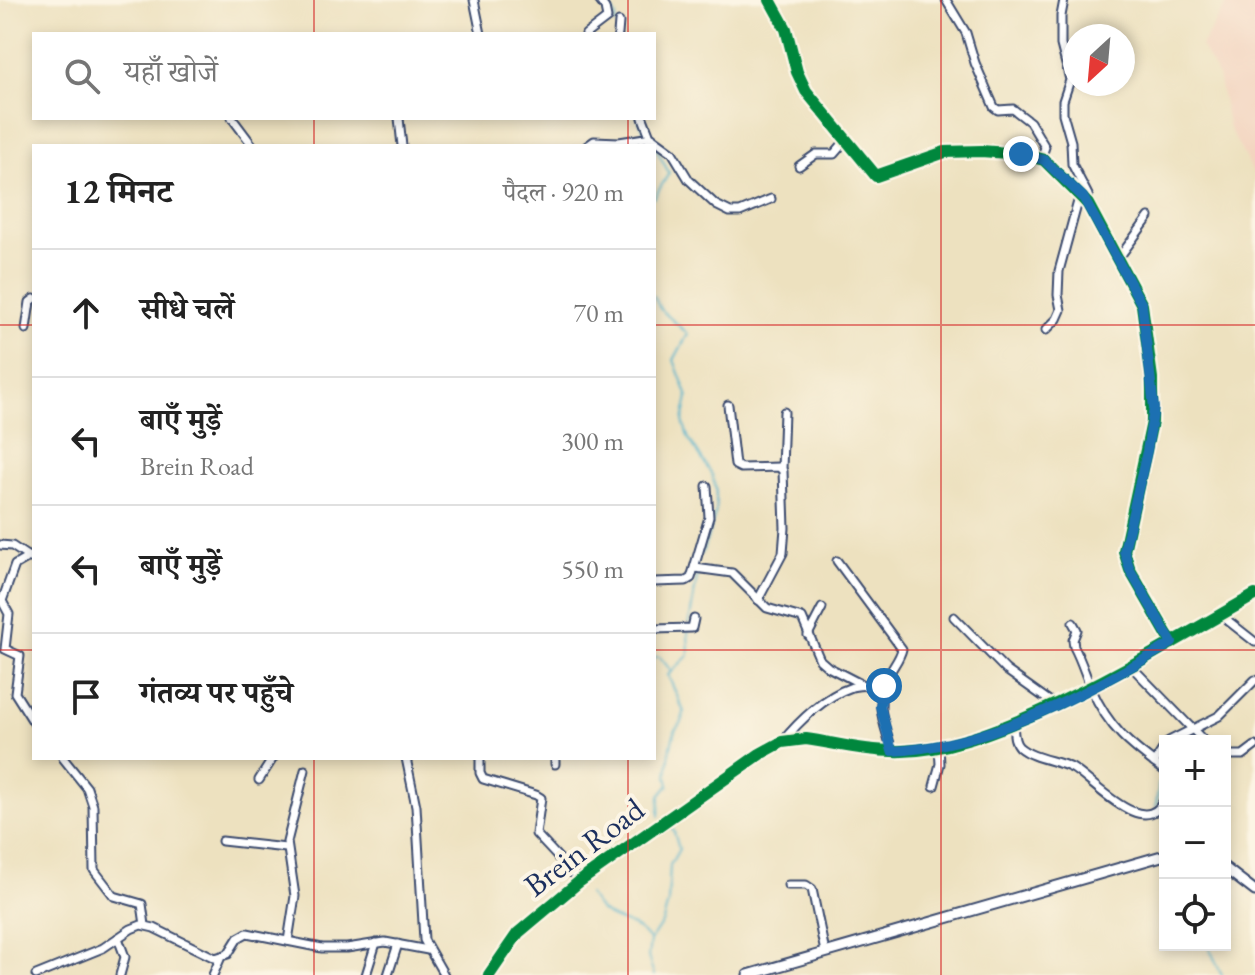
<!DOCTYPE html>
<html lang="hi">
<meta charset="utf-8">
<style>
:root{--surface:#fff;--page:#f2f2f2;--text:#222;--muted:#767676;--line:#e0e0e0}
body{margin:0;font-family:"EB Garamond","Noto Serif Devanagari",serif;background:var(--page);color:var(--text)}
.controls{position:absolute;right:24px;bottom:24px;display:grid;overflow:hidden;border-radius:0px;box-shadow:0 4px 12px #0003}
.controls button{width:72px;height:72px;display:grid;place-items:center;padding:0;border:0;border-bottom:2px solid var(--line);background:var(--surface);color:var(--text);font:40px sans-serif}
.compass{position:absolute;left:1063px;top:24px;width:72px;height:72px;border-radius:50%;background:var(--surface);box-shadow:0 4px 12px #0003;rotate:206deg}
.stop{position:absolute;width:24px;height:24px;margin:-18px;border:6px solid #1f6fb2;border-radius:50%;background:#fff}
.stop.end{background:#1f6fb2;border-color:#fff;box-shadow:0 2px 8px #0008}
.list{margin:0;padding:0;list-style:none}
h2{display:flex;justify-content:space-between;align-items:center;height:104px;margin:0;padding:0 32px;font-size:34px}
h2 small{font-size:26px;font-weight:400;color:var(--muted)}
.list li{display:grid;grid-template-columns:52px 1fr auto;gap:24px;align-items:center;box-sizing:border-box;height:128px;padding:0 32px;border-top:2px solid var(--line)}
.list b{display:block;font-size:30px;white-space:nowrap}
.list p{margin:0;font-size:26px;white-space:nowrap;color:var(--muted)}
.list em{font-size:26px;font-style:normal;color:var(--muted)}
.icon{flex:none;width:44px;height:44px;fill:none;stroke:currentColor;stroke-width:2;stroke-linecap:round;stroke-linejoin:round}
.map{position:relative;flex:none;width:1255px;height:975px;overflow:hidden}
.search{position:absolute;background:var(--surface);box-shadow:0 4px 12px #0003;left:32px;top:32px;width:624px;height:88px;display:flex;align-items:center;gap:20px;box-sizing:border-box;padding:0 28px;border-radius:0px;color:var(--muted);font-size:30px}
.panel{position:absolute;background:var(--surface);box-shadow:0 4px 12px #0003;left:32px;top:144px;width:624px;height:616px;border-radius:0px}
.map>svg:first-child{display:block}
.built{fill:#f3d4bf}
.lines{fill:none;stroke-linecap:round;stroke-linejoin:round}
.stream{stroke:#4cb1cb;stroke-width:2}
.minor-casing{stroke:#3a4a6d;stroke-width:11}
.tertiary-casing{stroke:#3a4a6d;stroke-width:13}
.minor{stroke:#fff;stroke-width:7}
.tertiary{stroke:#fff;stroke-width:9}
.cycleway-casing{stroke:#fcf5e5;stroke-width:17}
.cycleway{stroke:#00873e;stroke-width:12}
.route{stroke:#1f6fb2;stroke-width:10}
.grid{fill:none;stroke:#d62828;stroke-width:2;stroke-opacity:0.55}
.labels{text-anchor:middle;stroke-width:8;stroke-linejoin:round;paint-order:stroke}
.street-label{font-size:32px;fill:#1b2f5e;stroke:#fcf5e5}
</style>
<div class="map">
<svg width="1255" height="975" viewBox="0 0 1255 975">
<rect width="100%" height="100%" fill="#fcf5e5"/>
<filter id="ink" filterUnits="userSpaceOnUse"><feTurbulence type="fractalNoise" baseFrequency=".0125" numOctaves="2"/><feDisplacementMap in="SourceGraphic" scale="16" xChannelSelector="R" yChannelSelector="G"/><feConvolveMatrix kernelMatrix="1 2 1 2 8 2 1 2 1" color-interpolation-filters="sRGB"/></filter>
<filter id="wash" filterUnits="userSpaceOnUse"><feTurbulence type="fractalNoise" baseFrequency=".006" numOctaves="4" result="noise"/><feDisplacementMap in="SourceGraphic" scale="32" xChannelSelector="R" yChannelSelector="G"/><feGaussianBlur stdDeviation="1.8" result="paint"/><feColorMatrix in="noise" values="0 0 0 0 0 0 0 0 0 0 0 0 0 0 0 0 0 1.4 0 .05"/><feComposite in="paint" operator="in"/></filter>
<g filter="url(#wash)">
<rect width="100%" height="100%" fill="#ede1bf"/>
<!-- built -->
<path class="built" d="M1229 0H1255V176L1229 128 1218 76 1201 46Z"/>
<g class="lines">
<!-- stream -->
<g class="stream">
<path d="M606 0 616 17 615 24"/>
<path d="M638 118 646 135"/>
<path d="M653 143 669 173 654 198"/>
<path d="M654 296 660 309 688 334 674 360 688 397 683 421 688 437 712 475 716 490V511L702 554"/>
<path d="M689 624 698 572"/>
<path d="M654 657H660L672 672"/>
<path d="M1156 806 1159 783"/>
<path d="M659 816 660 796 669 785 667 776 670 750 675 730 682 721 684 712 668 675 689 655 688 631"/>
<path d="M1163 820 1165 823"/>
<path d="M1225 878V875"/>
<path d="M588 894C592 899 596 906 600 910 617 925 634 919 649 940"/>
<path d="M1208 945 1222 975"/>
<path d="M654 975 648 957 650 941 663 921 668 903 670 865 679 849 674 832 668 823"/>
</g>
</g>
</g>
<g filter="url(#ink)">
<g class="lines">
<defs>
<g id="minor">
<path d="M474 0 481 34"/>
<path d="M770 0 786 29 797 72 806 91 876 176 945 152 981 151 1021 154 1044 160 1088 204 1142 305 1152 378V422L1124 551 1130 570 1172 643"/>
<path d="M946 0 966 33 975 63 994 107 998 110 1013 109 1030 122 1045 147 1041 159"/>
<path d="M1064 0 1061 16V45L1070 80 1063 101V114L1071 142 1072 164 1088 195V204"/>
<path d="M586 34 607 18 605 8 599 0"/>
<path d="M618 34 619 22"/>
<path d="M232 118 253 146"/>
<path d="M399 118 402 146"/>
<path d="M643 118 650 136 672 152 689 180 716 205 730 212H740L771 199"/>
<path d="M587 146 594 141 619 142 652 137"/>
<path d="M799 166 816 154H834L846 140"/>
<path d="M1118 259 1149 217"/>
<path d="M26 329 30 302 34 299"/>
<path d="M1046 330 1057 319 1061 310 1058 295 1059 271 1080 194"/>
<path d="M728 405 735 465 741 468 779 467 783 471 785 528 783 553 758 600"/>
<path d="M782 469 784 412"/>
<path d="M0 545 12 546 30 558"/>
<path d="M34 554 15 565 2 601 9 614 5 649 20 656 15 693 34 723"/>
<path d="M837 561 902 649C900 659 892 667 888 677 874 707 884 721 892 751"/>
<path d="M695 568 732 573 767 608 802 618 820 660 828 667 863 685"/>
<path d="M654 582 686 581 691 578 709 517 707 486"/>
<path d="M1222 616 1255 642"/>
<path d="M954 617 1006 670 1055 705"/>
<path d="M1073 623 1077 630 1073 640 1074 647C1081 660 1085 674 1091 688 1109 729 1130 745 1165 771"/>
<path d="M654 629 692 628 694 619"/>
<path d="M808 635 822 608"/>
<path d="M1132 667 1204 741"/>
<path d="M1013 723C1014 732 1013 741 1019 747 1033 759 1056 760 1072 768 1093 780 1146 843 1165 798"/>
<path d="M1169 741 1219 716 1255 680"/>
<path d="M782 742C799 721 825 696 852 687 862 684 873 685 884 686"/>
<path d="M1225 755H1243L1255 746"/>
<path d="M63 758 87 788 93 806 94 870 114 896 142 904 145 925"/>
<path d="M406 758 416 806 424 940 444 975"/>
<path d="M480 758V773L483 779 536 795 541 798 536 834 580 881"/>
<path d="M1154 763 1165 746"/>
<path d="M555 764V758"/>
<path d="M259 780 273 758"/>
<path d="M934 786 940 764 939 747"/>
<path d="M222 841 286 848"/>
<path d="M788 885H806L812 889 825 952"/>
<path d="M118 938 125 957 120 975"/>
<path d="M288 941 295 896 287 842 305 770"/>
<path d="M36 975 103 948 131 929 141 925 154 928 215 958 228 954 238 938 247 933 322 948H347L385 942 428 950"/>
<path d="M213 975 220 959"/>
<path d="M366 975 376 943"/>
<path d="M388 975 398 944"/>
</g>
<g id="tertiary">
<path d="M1225 868 1255 891"/>
<path d="M489 975 518 933 580 881 760 754 782 742 806 739C834 743 863 751 892 751 943 753 993 732 1039 712 1114 678 1183 636 1255 595"/>
<path d="M748 975 1165 855"/>
</g>
</defs>
<!-- minor casing -->
<use href="#minor" class="minor-casing"/>
<!-- tertiary casing -->
<use href="#tertiary" class="tertiary-casing"/>
<!-- minor -->
<use href="#minor" class="minor"/>
<!-- tertiary -->
<use href="#tertiary" class="tertiary"/>
<defs>
<g id="cycleway">
<path d="M770 0 786 29 797 72 806 91 876 176 945 152 981 151 1021 154 1044 160 1088 204 1142 305 1152 378V422L1124 551 1130 570 1172 643"/>
<path d="M489 975 518 933 580 881 760 754 782 742 806 739C834 743 863 751 892 751 943 753 993 732 1039 712 1114 678 1183 636 1255 595"/>
</g>
</defs>
<!-- cycleway casing -->
<use href="#cycleway" class="cycleway-casing"/>
<!-- cycleway -->
<use href="#cycleway" class="cycleway"/>
</g>
</g>
<g class="lines" filter="url(#ink)">
<!-- route -->
<path class="route" d="M884 686 880 706 892 751C990 746 1089 693 1172 643L1130 570 1124 551 1147 451 1154 408 1142 305 1083 197 1044 160 1021 154"/>
</g>
<!-- grid -->
<path class="grid" d="M314 0V34M628 0V34M941 0V975M314 118V146M628 118V146M0 325H34M654 325H1255M0 650H34M654 650H1255M314 758V975M628 758V975"/>
<g class="labels">
<!-- street labels -->
<g class="street-label">
<text transform="translate(584 847) rotate(-37)" y="11">Brein Road</text>
</g>
</g>
</svg>
<div class="controls">
<button>+</button>
<button>−</button>
<button><svg class="icon" aria-label="locate" viewBox="0 0 24 24"><circle cx="12" cy="12" r="6"/><path d="M12 2v4M12 18v4M2 12h4M18 12h4"/></svg></button>
</div>
<svg class="compass" viewBox="-18 -18 36 36"><path d="M0-13l5 13h-10z" fill="#e53935"/><path d="M0 13l5-13h-10z" fill="#767676"/></svg>
<div class="stop" style="left:884px;top:686px"></div>
<div class="stop end" style="left:1021px;top:154px"></div>
<div class="search"><svg class="icon" aria-label="search" viewBox="0 0 24 24"><circle cx="10" cy="10" r="6"/><path d="M15 15l6 6"/></svg>यहाँ खोजें</div>
<section class="panel">
<h2>12 मिनट<small>पैदल · 920 m</small></h2>
<ul class="list">
<li><svg class="icon" aria-label="ahead" viewBox="0 0 24 24"><path d="M12 20V5M6 11l6-6 6 6"/></svg><div><b>सीधे चलें</b></div><em>70 m</em></li>
<li><svg class="icon" aria-label="left" viewBox="0 0 24 24"><path d="M17 20v-9H6M10 6l-5 5 5 5"/></svg><div><b>बाएँ मुड़ें</b><p>Brein Road</p></div><em>300 m</em></li>
<li><svg class="icon" aria-label="left" viewBox="0 0 24 24"><path d="M17 20v-9H6M10 6l-5 5 5 5"/></svg><div><b>बाएँ मुड़ें</b></div><em>550 m</em></li>
<li><svg class="icon" aria-label="arrive" viewBox="0 0 24 24"><path d="M6 21V4h12l-3 4 3 4H6"/></svg><div><b>गंतव्य पर पहुँचे</b></div></li>
</ul>
</section>
</div>
